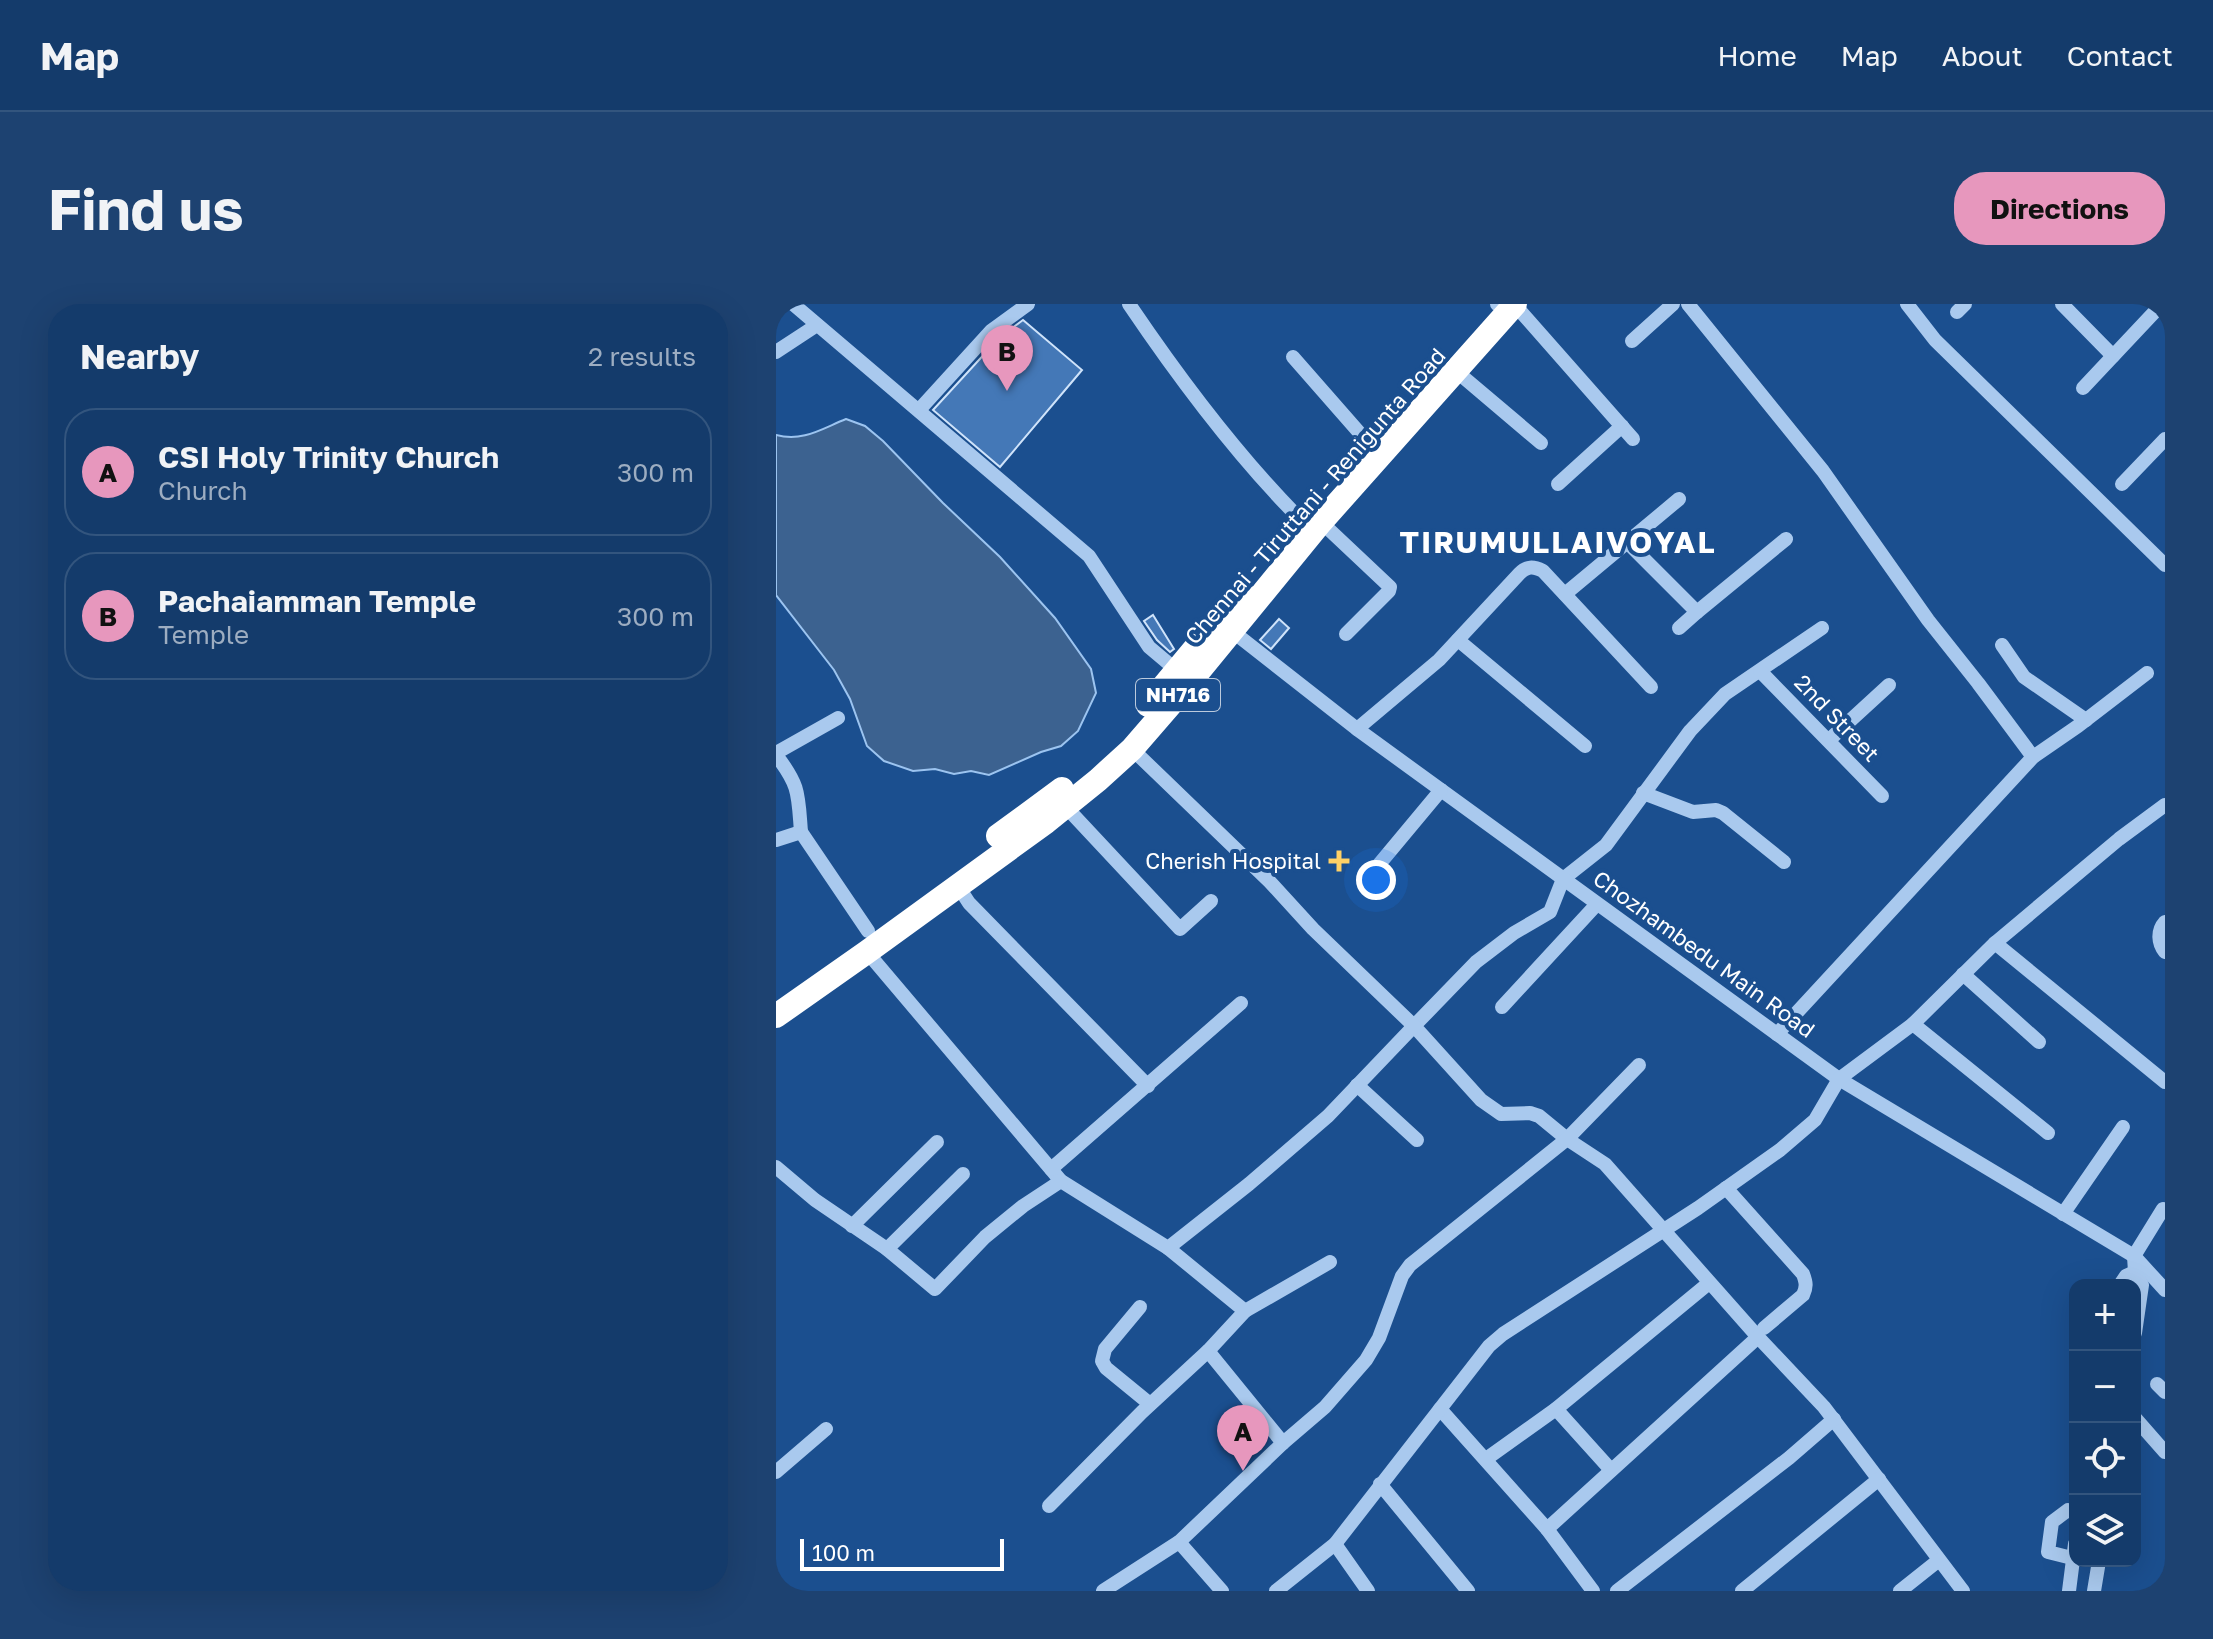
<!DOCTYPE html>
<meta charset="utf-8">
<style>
:root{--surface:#143b6b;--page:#1d4271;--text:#f1f3f6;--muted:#9dadc1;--line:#33557e;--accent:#e797bd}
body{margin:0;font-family:"Golos Text",sans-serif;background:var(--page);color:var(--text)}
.controls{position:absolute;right:24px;bottom:24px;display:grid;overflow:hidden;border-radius:16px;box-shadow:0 8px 32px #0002}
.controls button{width:72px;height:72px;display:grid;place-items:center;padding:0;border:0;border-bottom:2px solid var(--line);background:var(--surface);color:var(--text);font:40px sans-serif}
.scale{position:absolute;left:24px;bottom:20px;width:204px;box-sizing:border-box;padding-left:8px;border:4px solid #fff;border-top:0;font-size:22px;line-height:28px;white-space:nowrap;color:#fff;-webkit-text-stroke:6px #1b4f8f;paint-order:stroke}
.you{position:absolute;left:600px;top:576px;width:28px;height:28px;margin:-20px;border:6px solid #fff;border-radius:50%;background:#1a73e8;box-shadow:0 0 0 12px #1a73e833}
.badge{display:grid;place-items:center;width:52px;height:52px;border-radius:50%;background:var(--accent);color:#111;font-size:26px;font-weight:700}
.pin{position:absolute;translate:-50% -66px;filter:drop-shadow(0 2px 4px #0008)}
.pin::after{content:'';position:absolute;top:42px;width:28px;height:24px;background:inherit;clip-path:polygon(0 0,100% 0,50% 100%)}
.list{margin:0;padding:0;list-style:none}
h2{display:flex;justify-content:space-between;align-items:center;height:104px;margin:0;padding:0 32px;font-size:34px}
h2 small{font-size:26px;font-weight:400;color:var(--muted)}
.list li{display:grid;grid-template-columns:52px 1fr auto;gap:24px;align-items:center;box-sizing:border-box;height:128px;margin:0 16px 16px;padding:0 16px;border:2px solid var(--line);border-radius:32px}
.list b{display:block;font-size:30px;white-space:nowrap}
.list p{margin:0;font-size:26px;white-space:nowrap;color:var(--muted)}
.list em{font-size:26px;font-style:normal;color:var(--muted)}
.icon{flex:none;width:44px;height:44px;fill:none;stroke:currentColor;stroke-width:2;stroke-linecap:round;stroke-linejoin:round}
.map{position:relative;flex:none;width:1389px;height:1287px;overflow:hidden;border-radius:32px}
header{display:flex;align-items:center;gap:48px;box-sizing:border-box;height:112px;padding:0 40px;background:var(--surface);border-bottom:2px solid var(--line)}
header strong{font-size:38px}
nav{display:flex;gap:44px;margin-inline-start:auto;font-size:28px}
.intro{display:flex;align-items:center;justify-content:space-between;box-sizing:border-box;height:192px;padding:0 48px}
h1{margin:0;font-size:56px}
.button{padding:20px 36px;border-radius:32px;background:var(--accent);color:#111;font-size:28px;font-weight:700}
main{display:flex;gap:48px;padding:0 48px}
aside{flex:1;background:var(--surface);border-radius:32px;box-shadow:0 8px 32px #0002}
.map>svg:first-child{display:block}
.water{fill:#3c6290;stroke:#9cc4f0;stroke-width:2}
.building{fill:#4478b7;stroke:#cfe3fa;stroke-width:2}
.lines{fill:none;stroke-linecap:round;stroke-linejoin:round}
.minor{stroke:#a9c9ee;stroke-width:14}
.highway{stroke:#fff;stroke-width:24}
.rail{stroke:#fff;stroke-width:4;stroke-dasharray:14 6;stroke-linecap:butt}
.poi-dot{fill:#ffd166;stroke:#1b4f8f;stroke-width:3}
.labels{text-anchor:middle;stroke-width:8;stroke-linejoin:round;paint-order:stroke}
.shield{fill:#1b4f8f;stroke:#bbcadd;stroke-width:2}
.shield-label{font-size:20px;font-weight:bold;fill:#fff}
.street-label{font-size:22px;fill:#fff;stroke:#1b4f8f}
.poi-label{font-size:22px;fill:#fff;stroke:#1b4f8f;text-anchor:end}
.district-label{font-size:30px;font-weight:bold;letter-spacing:2px;fill:#fff;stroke:#1b4f8f}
</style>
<header>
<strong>Map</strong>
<nav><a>Home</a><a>Map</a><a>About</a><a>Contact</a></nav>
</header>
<div class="intro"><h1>Find us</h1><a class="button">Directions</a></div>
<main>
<aside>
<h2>Nearby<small>2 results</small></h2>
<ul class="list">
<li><span class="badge">A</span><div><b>CSI Holy Trinity Church</b><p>Church</p></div><em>300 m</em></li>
<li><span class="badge">B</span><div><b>Pachaiamman Temple</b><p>Temple</p></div><em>300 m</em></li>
</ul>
</aside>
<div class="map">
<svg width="1389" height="1287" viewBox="0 0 1389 1287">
<rect width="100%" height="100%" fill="#1b4f8f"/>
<!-- water -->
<path class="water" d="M70 115 89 122 107 137 167 199 224 253 279 314 315 365 320 389 302 427 285 442 265 448 213 471 195 467 178 470 159 465 137 467 108 457 91 442 74 395 58 366 0 291V131C27 138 45 125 70 115Z"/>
<!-- building -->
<g class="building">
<path d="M247 16 306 66 224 163 157 106 224 33Z"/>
<path d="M377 311 398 345 394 348 381 336 368 317Z"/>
<path d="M503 315 513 324 495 345 484 336Z"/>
</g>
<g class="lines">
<!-- minor -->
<g class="minor">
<path d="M17 0 313 252 373 343 405 370"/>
<path d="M353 0C405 77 461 152 527 218"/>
<path d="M721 0 722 1"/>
<path d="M912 0 1047 167 1152 316 1202 379 1257 453"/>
<path d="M1131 0 1159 36 1389 261"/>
<path d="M1286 0 1337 52"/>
<path d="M739 1 857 135"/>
<path d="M1181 8 1189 0"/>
<path d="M856 37 897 0"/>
<path d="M0 48 41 21"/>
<path d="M517 53 595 142"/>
<path d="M680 67 765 139"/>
<path d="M1307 84 1386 0"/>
<path d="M143 106 215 27 252 0"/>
<path d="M782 180 846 122"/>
<path d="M1346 180 1389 135"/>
<path d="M545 218 614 283 613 287 570 330"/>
<path d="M852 239 921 308 1010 235"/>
<path d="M789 290 903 195"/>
<path d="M903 324 921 308"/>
<path d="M1046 324 949 390 914 427 830 541 787 575 774 608 738 629 700 658 638 722 705 796 725 810 754 809 763 812 791 835 829 860 982 1033 1048 1103 1187 1287"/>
<path d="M456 327 581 425 1001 730 1063 775 1358 952 1389 986"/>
<path d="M682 336 809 442"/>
<path d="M1226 341 1248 373 1310 416"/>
<path d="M984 367 1106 492"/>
<path d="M581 425 663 356 743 270C751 262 757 262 767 267L875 383"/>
<path d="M1053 436 1113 381"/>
<path d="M0 449 62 414"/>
<path d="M0 451C24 482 22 490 25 528"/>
<path d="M867 489 917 508 940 506 947 509 1008 558"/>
<path d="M289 502 404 625 435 597"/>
<path d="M0 536 25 528 92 627"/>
<path d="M600 564 665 486"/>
<path d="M182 582 193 599 372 782"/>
<path d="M1389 618C1381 627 1382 639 1389 648"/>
<path d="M1219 639 1389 778"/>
<path d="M91 648 285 877 392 944 473 880 552 812 638 722 537 625 494 578 356 445"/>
<path d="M1187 670 1263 738"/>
<path d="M726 703 821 600"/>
<path d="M1137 720 1272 829"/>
<path d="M1001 730 1257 453 1302 422 1371 369"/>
<path d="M581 781 641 836"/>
<path d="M0 863 39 896 111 945 159 985 209 933 247 902 285 877"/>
<path d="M275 865 465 699"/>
<path d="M950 884 1027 970C1030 978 1031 983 1027 991L988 1024"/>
<path d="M1287 910 1347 823"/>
<path d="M76 922 161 838"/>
<path d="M111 945 187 870"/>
<path d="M1344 981 1350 972 1359 968"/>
<path d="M364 1003 329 1045 326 1057 330 1064 374 1100"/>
<path d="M469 1007 554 958"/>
<path d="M1359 1029 1366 981 1359 968 1358 952 1387 905"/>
<path d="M432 1047 507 1139"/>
<path d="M1381 1080 1389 1088"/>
<path d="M664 1105 771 1225"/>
<path d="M780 1105 835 1166"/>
<path d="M1359 1114 1389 1148"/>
<path d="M710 1155 780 1105 933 979"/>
<path d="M0 1168 50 1125"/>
<path d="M604 1180 692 1287"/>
<path d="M273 1202 366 1108 432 1047 469 1007 392 944"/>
<path d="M403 1238 446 1287"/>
<path d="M559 1240 592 1287"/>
<path d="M1296 1254 1272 1248 1276 1218 1292 1206 1299 1209"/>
<path d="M327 1287 403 1238 507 1139 549 1103 590 1056 603 1034 626 972 634 961 791 835 863 761"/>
<path d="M500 1287 559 1240 713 1042 727 1030 922 904 1004 846 1039 816 1063 775 1137 720 1219 639 1343 535 1389 501"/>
<path d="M817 1287 771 1225 982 1033"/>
<path d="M841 1287 1013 1154 1058 1115"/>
<path d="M966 1287 1103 1175"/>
<path d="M1124 1287 1163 1256"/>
<path d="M1293 1287 1299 1240"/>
<path d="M1318 1287 1323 1257"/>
</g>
<!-- highway -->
<g class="highway">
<path d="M372 401 466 288"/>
<path d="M222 532 286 485"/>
<path d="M0 712 91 648 270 518 322 476 356 445 414 378 545 218 739 0"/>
</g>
<!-- rail -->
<path class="rail" d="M0 707 205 559 325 469 352 441 403 382 543 214 734 0"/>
</g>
<!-- markers -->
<path class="poi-dot" d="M559 545h8v8h8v8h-8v8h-8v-8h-8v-8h8z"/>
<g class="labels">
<!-- shield labels -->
<rect class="shield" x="360" y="375" width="84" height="32" rx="6"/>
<g class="shield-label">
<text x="402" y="398">NH716</text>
</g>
<!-- street labels -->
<g class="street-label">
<text transform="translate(539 192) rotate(-49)" y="8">Chennai - Tiruttani - Renigunta Road</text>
<text transform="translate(1061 414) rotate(46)" y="8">2nd Street</text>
<text transform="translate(928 650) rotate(36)" y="8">Chozhambedu Main Road</text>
</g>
<!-- poi labels -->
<g class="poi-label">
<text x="545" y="565">Cherish Hospital</text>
</g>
<!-- district labels -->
<g class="district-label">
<text x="782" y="249">TIRUMULLAIVOYAL</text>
</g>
</g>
</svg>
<div class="controls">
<button>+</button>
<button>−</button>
<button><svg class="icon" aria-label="locate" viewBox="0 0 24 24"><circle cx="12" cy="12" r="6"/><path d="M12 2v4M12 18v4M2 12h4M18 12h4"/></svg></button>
<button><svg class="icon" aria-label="layers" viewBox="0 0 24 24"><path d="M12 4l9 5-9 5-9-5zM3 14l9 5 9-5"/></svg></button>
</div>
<div class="scale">100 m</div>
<div class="you"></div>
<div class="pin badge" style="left:467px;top:1167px">A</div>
<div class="pin badge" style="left:231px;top:87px">B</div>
</div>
</main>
